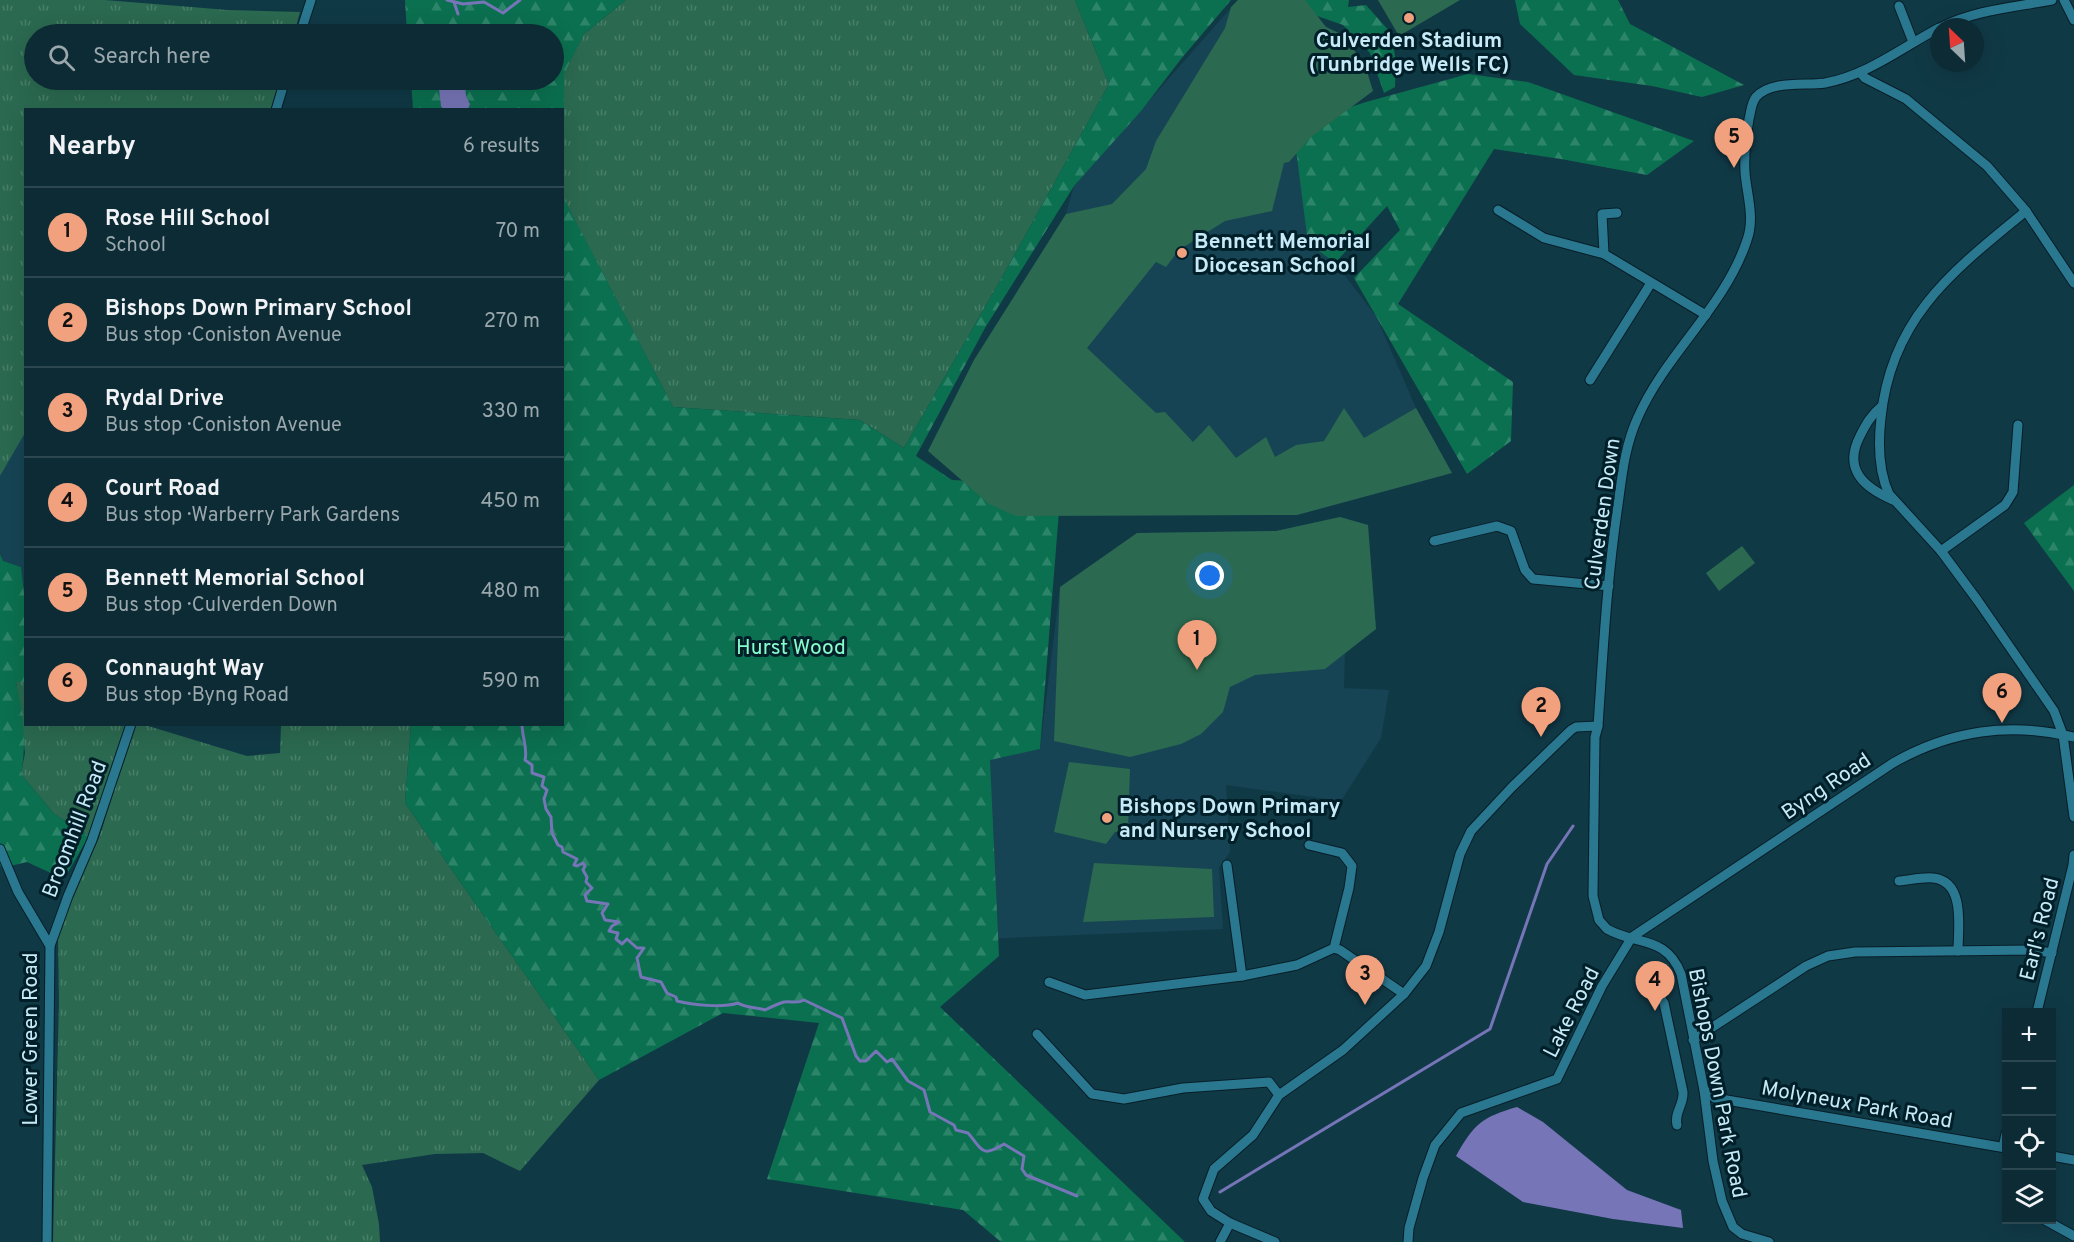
<!DOCTYPE html>
<meta charset="utf-8">
<style>
:root{--surface:#0c2b34;--page:#1a3740;--text:#f1f3f6;--muted:#9aa7ac;--line:#2c474f;--accent:#f2a17e}
body{margin:0;font-family:Overpass,sans-serif;background:var(--page);color:var(--text)}
.controls{position:absolute;right:18px;bottom:18px;display:grid;overflow:hidden;border-radius:0px;box-shadow:0 6px 24px #0002}
.controls button{width:54px;height:54px;display:grid;place-items:center;padding:0;border:0;border-bottom:2px solid var(--line);background:var(--surface);color:var(--text);font:30px sans-serif}
.compass{position:absolute;left:1930px;top:18px;width:54px;height:54px;border-radius:50%;background:var(--surface);box-shadow:0 6px 24px #0002;rotate:335deg}
.you{position:absolute;left:1210px;top:576px;width:21px;height:21px;margin:-15px;border:4px solid #fff;border-radius:50%;background:#1a73e8;box-shadow:0 0 0 9px #1a73e833}
.badge{display:grid;place-items:center;width:39px;height:39px;border-radius:50%;background:var(--accent);color:#111;font-size:20px;font-weight:700}
.pin{position:absolute;translate:-50% -50px;filter:drop-shadow(0 2px 3px #0008)}
.pin::after{content:'';position:absolute;top:32px;width:21px;height:18px;background:inherit;clip-path:polygon(0 0,100% 0,50% 100%)}
.list{margin:0;padding:0;list-style:none}
h2{display:flex;justify-content:space-between;align-items:center;height:78px;margin:0;padding:0 24px;font-size:26px}
h2 small{font-size:20px;font-weight:400;color:var(--muted)}
.list li{display:grid;grid-template-columns:39px 1fr auto;gap:18px;align-items:center;box-sizing:border-box;height:90px;padding:0 24px;border-top:2px solid var(--line)}
.list b{display:block;font-size:22px;white-space:nowrap}
.list p{margin:0;font-size:20px;white-space:nowrap;color:var(--muted)}
.list em{font-size:20px;font-style:normal;color:var(--muted)}
.icon{flex:none;width:33px;height:33px;fill:none;stroke:currentColor;stroke-width:2;stroke-linecap:round;stroke-linejoin:round}
.map{position:relative;flex:none;width:2074px;height:1242px;overflow:hidden}
.search{position:absolute;background:var(--surface);box-shadow:0 6px 24px #0002;left:24px;top:24px;width:540px;height:66px;display:flex;align-items:center;gap:15px;box-sizing:border-box;padding:0 21px;border-radius:33px;color:var(--muted);font-size:22px}
.panel{position:absolute;background:var(--surface);box-shadow:0 6px 24px #0002;left:24px;top:108px;width:540px;height:618px;border-radius:0px}
.map>svg:first-child{display:block}
.built{fill:#164454}
.grass{fill:url(#grass-tufts)}
.forest{fill:url(#forest-firs)}
.green{fill:#2b6950}
.water{fill:#7675b7}
.lines{fill:none;stroke-linecap:round;stroke-linejoin:round}
.stream{stroke:#7675b7;stroke-width:3}
.street-casing{stroke:#071e27;stroke-width:11}
.street{stroke:#2a7790;stroke-width:9}
.poi-dot{fill:#f2a17e;stroke:#001f29;stroke-width:2}
.labels{text-anchor:middle;stroke-width:6;stroke-linejoin:round;paint-order:stroke}
.poi-label{font-size:21px;font-weight:bold;fill:#c6eaf8;stroke:#001f29;text-anchor:start}
.street-label{font-size:21px;fill:#c6eaf8;stroke:#001f29}
.park-label{font-size:21px;fill:#87fdcb;stroke:#001f29}
</style>
<div class="map">
<svg width="2074" height="1242" viewBox="0 0 2074 1242">
<defs>
<pattern id="grass-tufts" width="24" height="20" patternUnits="userSpaceOnUse" patternTransform="scale(1.5)"><rect width="24" height="20" fill="#2b6950"/><path d="M3 7l-1-3M5 7V3M7 7l1-3M15 17l-1-3M17 17v-4M19 17l1-3" fill="none" stroke="#487f6a"/></pattern>
<pattern id="forest-firs" width="22" height="20" patternUnits="userSpaceOnUse" patternTransform="scale(1.5)"><rect width="22" height="20" fill="#0b704f"/><path d="M5 1l3.5 6h-7zM16 11l3.5 6h-7z" fill="#2d8569"/></pattern>
</defs>
<rect width="100%" height="100%" fill="#103946"/>
<!-- built -->
<g class="built">
<path d="M1238 0H1305L1326 27 1343 35 1365 65 1373 91 1311 137 1308 243 1335 263 1376 316 1416 408 1452 473 1297 515 1016 516 928 451 974 360 1066 214 1074 186Z"/>
<path d="M25 433V602L21 567 3 561 0 553V476Z"/>
<path d="M1340 517 1368 525 1376 629 1345 652 1344 688 1389 690 1381 738 1341 801 1226 785 1230 852 1219 867 1223 929 982 939 990 759 1040 749 1060 587 1137 533 1276 531Z"/>
</g>
<!-- grass -->
<g class="grass">
<path d="M0 0H105L228 10 300 12 294 34H34V80H281L271 109 26 110 25 433 0 476Z"/>
<path d="M626 0H1075L1109 84 1001 279 904 448 860 420 673 407 564 200 563 74 584 34Z"/>
<path d="M16 681 25 682 26 724 126 725 89 836 54 814 21 774 25 753Z"/>
<path d="M135 725H145L247 756 280 753 281 725H411L405 803 599 1080 520 1171 483 1153 435 1154 362 1165 372 1187 379 1224 380 1242H53L59 1002 58 939 69 899 99 838Z"/>
</g>
<!-- forest -->
<g class="forest">
<path d="M405 0H626L584 34 564 74V199L673 407 860 420 904 448 1001 279 1109 84 1075 0H1231L1181 59 1141 111 1074 186 985 328 916 456 952 480 1061 486 1040 749 990 760 999 956 940 1007 1185 1242H1001L963 1210 767 1179 819 1023 723 1013 599 1080 405 803 411 725 562 724V110L413 109 411 80H554V34H407Z"/>
<path d="M1295 0H1349L1348 7 1366 5 1391 33 1396 62 1395 87 1384 93 1370 53 1343 25 1303 11Z"/>
<path d="M1515 0H1618L1630 24 1744 85 1702 97 1652 86 1574 75 1520 24Z"/>
<path d="M1468 74 1528 82 1694 141 1647 175 1561 159 1494 149 1398 304 1513 382 1511 441 1467 474 1354 278 1400 230 1387 206 1335 263 1308 243 1293 126 1366 102Z"/>
<path d="M2074 485V591L2024 523Z"/>
<path d="M0 554 3 561 21 567 25 602V682H16C23 713 27 742 21 774L54 814 89 836 64 879 27 862 2 868 0 865Z"/>
</g>
<!-- green -->
<g class="green">
<path d="M1238 0H1305L1326 27 1343 35 1365 65 1373 91 1311 137 1289 162 1284 163 1272 211 1225 221 1179 250 1166 267 1156 262 1087 348 1156 413 1165 412 1193 442 1209 425 1236 458 1266 437 1275 457 1296 445 1324 441 1344 408 1364 438 1416 408 1452 473 1297 515 1016 516 989 504 928 451 974 360 1066 214 1112 204 1146 169 1156 141 1225 28 1231 7Z"/>
<path d="M1378 0H1460L1399 36Z"/>
<path d="M1340 517 1368 525 1376 629 1325 669 1255 675 1230 687 1223 712 1201 734 1181 744 1130 757 1054 741 1060 587 1137 533 1276 531Z"/>
<path d="M1742 546 1755 563 1719 591 1706 573Z"/>
<path d="M1069 762 1130 769 1128 832H1115L1106 844 1054 832Z"/>
<path d="M1094 863 1212 869 1214 917 1083 922Z"/>
</g>
<!-- water -->
<g class="water">
<path d="M438 80H470C464 89 464 94 470 104L468 109H443L441 106Z"/>
<path d="M1517 1107 1543 1122 1627 1190 1681 1210 1683 1228 1613 1219 1523 1202 1456 1156C1474 1124 1482 1117 1517 1107Z"/>
</g>
<g class="lines">
<!-- stream -->
<g class="stream">
<path d="M447 0 463 4 484 2 503 13 520 0"/>
<path d="M454 2 458 14"/>
<path d="M458 34V30"/>
<path d="M522 724C522 737 528 749 525 760L532 765V773L544 777 542 786 547 790 544 799 546 809 551 817 552 833 558 845 562 847 563 852 577 859 574 865 577 866 583 863 585 866 583 870 587 877 586 882 592 888 585 895 587 901 608 904 602 913 605 920 619 922 612 926 609 931 618 933 616 939 622 944 627 939 637 948H644L637 958 641 977 661 982 667 993 676 997 677 1001C692 1005 723 1008 738 1003 745 1008 757 1007 765 1010 771 1007 777 1004 784 1002 792 1001 797 1004 804 1000L842 1018 856 1056 860 1061H866L876 1051 887 1062 892 1059 908 1081 924 1090 930 1112 954 1125 956 1130 968 1133C983 1150 981 1158 1004 1144L1024 1156 1022 1169 1026 1175 1077 1196"/>
<path d="M1220 1192 1490 1029 1547 864 1573 826"/>
</g>
<defs>
<g id="street">
<path d="M2064 0 2074 20"/>
<path d="M1899 6 1913 42"/>
<path d="M1942 27C1975 10 2016 7 2052 0"/>
<path d="M300 34 311 0"/>
<path d="M1860 72 1865 78 1906 99 1987 166 2026 211 2074 283"/>
<path d="M276 110 285 80"/>
<path d="M1498 210 1544 238 1604 254 1706 315"/>
<path d="M2026 211C1954 270 1891 317 1881 418 1878 444 1878 470 1889 494L1941 551 1978 601 2054 711 2063 735 2074 817"/>
<path d="M1604 254 1602 214 1617 213"/>
<path d="M1590 380 1651 283"/>
<path d="M1882 406C1871 415 1866 424 1860 436 1843 469 1863 487 1893 500"/>
<path d="M1434 541 1497 526 1511 531 1525 570 1533 579 1609 586"/>
<path d="M1941 551 2005 505 2013 492 2018 425"/>
<path d="M1309 845 1342 853 1352 866 1349 888 1334 948"/>
<path d="M0 849 18 892 50 946 47 1242"/>
<path d="M1227 865 1242 976"/>
<path d="M1899 881C1910 880 1922 877 1933 878 1966 881 1958 929 1958 951"/>
<path d="M50 946 68 896 92 840 131 724"/>
<path d="M1049 982 1085 995 1242 976 1297 965 1334 948 1340 950 1404 994"/>
<path d="M1646 989 1660 997 1664 1003 1683 1092C1684 1105 1674 1112 1677 1125"/>
<path d="M2037 1012 2073 865 2074 855"/>
<path d="M1037 1034 1092 1094 1124 1099 1183 1088 1269 1082 1279 1095"/>
<path d="M1693 1040 1806 966 1828 956 1855 952 2033 950 2052 953"/>
<path d="M1704 1090 1715 1098 2006 1148"/>
<path d="M2003 1147 2006 1134"/>
<path d="M2052 1156 2074 1160"/>
<path d="M2045 1220 2074 1236"/>
<path d="M1220 1242 1230 1223"/>
<path d="M1275 1242 1230 1223 1211 1211 1203 1199 1214 1169 1253 1135 1279 1095 1343 1050 1404 994 1426 966 1439 932 1460 854 1471 831 1512 787 1571 730 1576 727 1598 726"/>
<path d="M1408 1242 1409 1228 1423 1178 1435 1145 1461 1113 1557 1079 1602 986 1632 937 1893 763C1951 730 2009 722 2074 737"/>
<path d="M1769 1242 1742 1234 1733 1227 1722 1201 1713 1161 1704 1090 1681 974C1666 935 1637 946 1607 929L1599 920 1593 896 1595 737 1598 726C1603 652 1607 578 1618 505 1622 475 1625 445 1638 417 1666 353 1725 307 1747 240 1755 218 1747 195 1745 173 1744 155 1746 136 1749 119 1751 112 1751 103 1756 97 1771 80 1804 86 1825 83 1866 76 1903 47 1939 28"/>
</g>
</defs>
<!-- street casing -->
<use href="#street" class="street-casing"/>
<!-- street -->
<use href="#street" class="street"/>
</g>
<!-- markers -->
<g class="poi-dot">
<circle cx="1409" cy="18" r="6"/>
<circle cx="1182" cy="253" r="6"/>
<circle cx="1107" cy="818" r="6"/>
</g>
<g class="labels">
<!-- poi labels -->
<g class="poi-label">
<text x="1409" y="47" text-anchor="middle">Culverden Stadium<tspan x="1409" dy="24">(Tunbridge Wells FC)</tspan></text>
<text x="1194" y="248">Bennett Memorial<tspan x="1194" dy="24">Diocesan School</tspan></text>
<text x="1119" y="813">Bishops Down Primary<tspan x="1119" dy="24">and Nursery School</tspan></text>
</g>
<!-- street labels -->
<g class="street-label">
<text transform="translate(1602 514) rotate(-82)" y="7">Culverden Down</text>
<text transform="translate(1826 786) rotate(-34)" y="7">Byng Road</text>
<text transform="translate(74 829) rotate(-69)" y="7">Broomhill Road</text>
<text transform="translate(2039 929) rotate(-76)" y="7">Earl's Road</text>
<text transform="translate(1571 1012) rotate(-63)" y="7">Lake Road</text>
<text transform="translate(30 1039) rotate(-90)" y="7">Lower Green Road</text>
<text transform="translate(1718 1083) rotate(79)" y="7">Bishops Down Park Road</text>
<text transform="translate(1857 1104) rotate(10)" y="7">Molyneux Park Road</text>
</g>
<!-- park labels -->
<g class="park-label">
<text x="791" y="654">Hurst Wood</text>
</g>
</g>
</svg>
<div class="controls">
<button>+</button>
<button>−</button>
<button><svg class="icon" aria-label="locate" viewBox="0 0 24 24"><circle cx="12" cy="12" r="6"/><path d="M12 2v4M12 18v4M2 12h4M18 12h4"/></svg></button>
<button><svg class="icon" aria-label="layers" viewBox="0 0 24 24"><path d="M12 4l9 5-9 5-9-5zM3 14l9 5 9-5"/></svg></button>
</div>
<svg class="compass" viewBox="-18 -18 36 36"><path d="M0-13l5 13h-10z" fill="#e53935"/><path d="M0 13l5-13h-10z" fill="#9aa7ac"/></svg>
<div class="you"></div>
<div class="pin badge" style="left:1197px;top:670px">1</div>
<div class="pin badge" style="left:1541px;top:737px">2</div>
<div class="pin badge" style="left:1365px;top:1005px">3</div>
<div class="pin badge" style="left:1655px;top:1011px">4</div>
<div class="pin badge" style="left:1734px;top:168px">5</div>
<div class="pin badge" style="left:2002px;top:723px">6</div>
<div class="search"><svg class="icon" aria-label="search" viewBox="0 0 24 24"><circle cx="10" cy="10" r="6"/><path d="M15 15l6 6"/></svg>Search here</div>
<section class="panel">
<h2>Nearby<small>6 results</small></h2>
<ul class="list">
<li><span class="badge">1</span><div><b>Rose Hill School</b><p>School</p></div><em>70 m</em></li>
<li><span class="badge">2</span><div><b>Bishops Down Primary School</b><p>Bus stop · Coniston Avenue</p></div><em>270 m</em></li>
<li><span class="badge">3</span><div><b>Rydal Drive</b><p>Bus stop · Coniston Avenue</p></div><em>330 m</em></li>
<li><span class="badge">4</span><div><b>Court Road</b><p>Bus stop · Warberry Park Gardens</p></div><em>450 m</em></li>
<li><span class="badge">5</span><div><b>Bennett Memorial School</b><p>Bus stop · Culverden Down</p></div><em>480 m</em></li>
<li><span class="badge">6</span><div><b>Connaught Way</b><p>Bus stop · Byng Road</p></div><em>590 m</em></li>
</ul>
</section>
</div>
